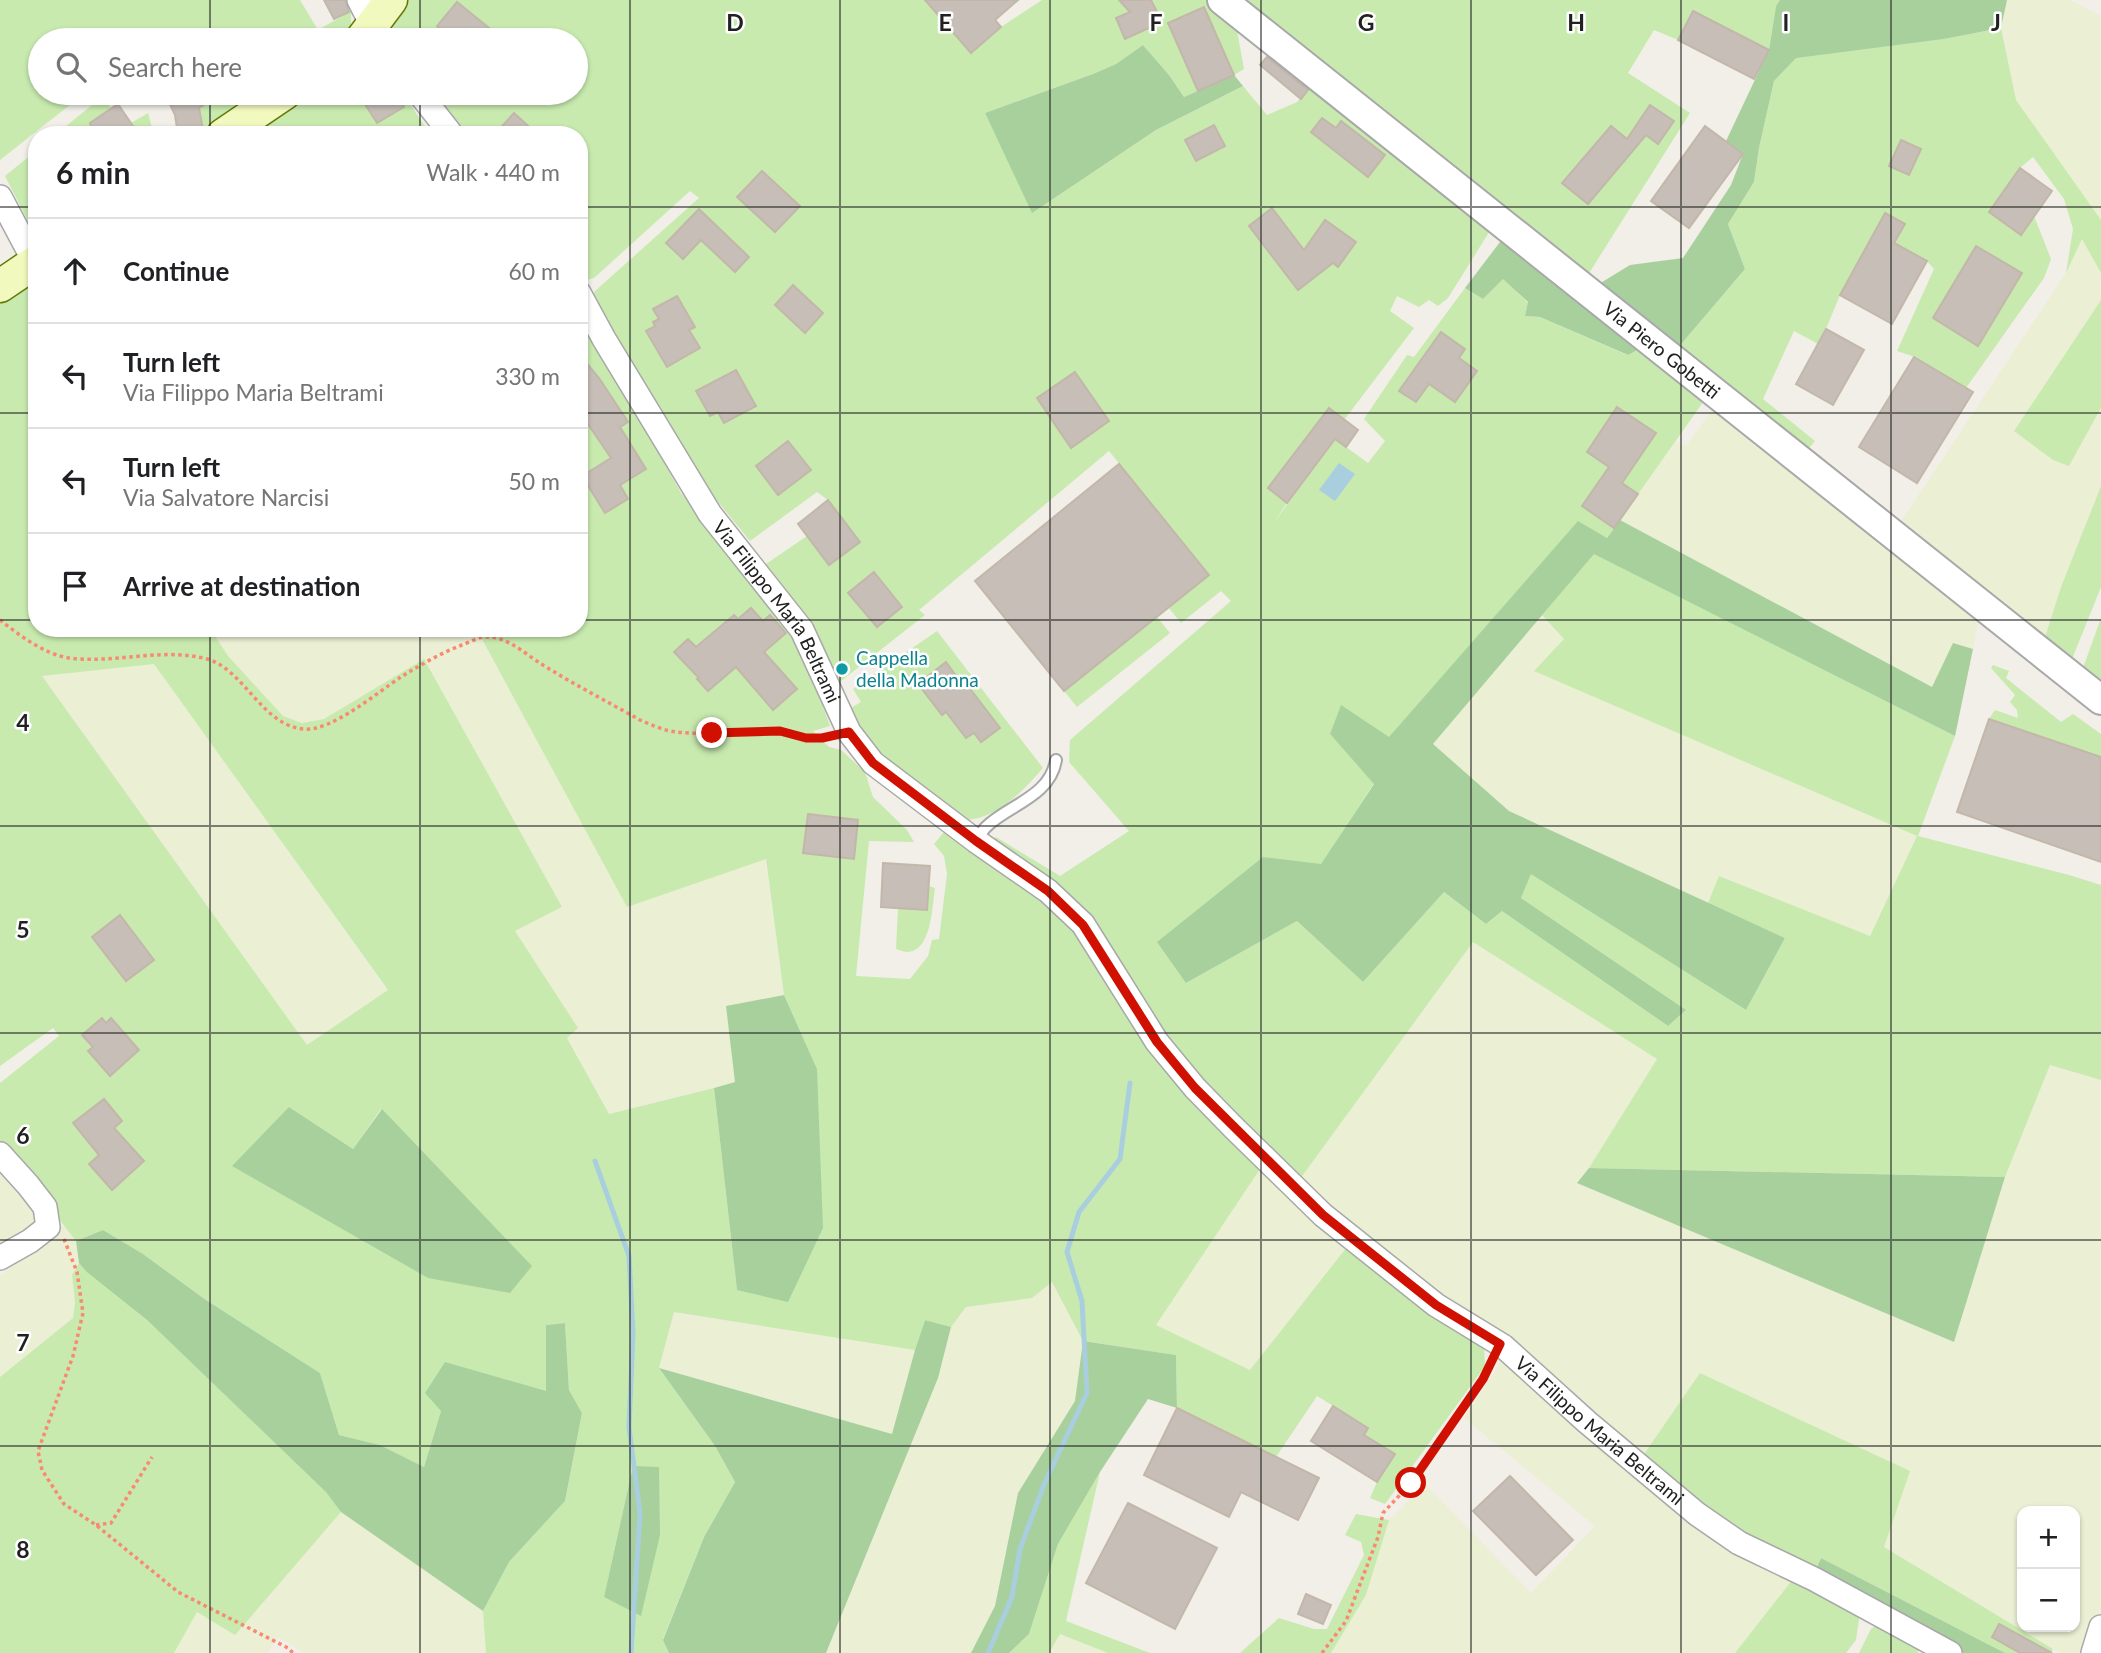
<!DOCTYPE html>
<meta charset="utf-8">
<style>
:root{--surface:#fff;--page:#f2f2f2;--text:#202124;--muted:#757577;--line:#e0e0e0}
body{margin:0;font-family:Lato,sans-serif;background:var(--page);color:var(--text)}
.controls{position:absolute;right:21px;bottom:21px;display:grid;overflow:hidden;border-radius:14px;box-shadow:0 2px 5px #0004}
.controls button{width:63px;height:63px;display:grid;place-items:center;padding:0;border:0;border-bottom:2px solid var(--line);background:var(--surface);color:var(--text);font:35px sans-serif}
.stop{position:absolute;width:21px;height:21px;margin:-16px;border:5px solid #d01102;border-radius:50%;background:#fff}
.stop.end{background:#d01102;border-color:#fff;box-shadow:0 2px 7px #0008}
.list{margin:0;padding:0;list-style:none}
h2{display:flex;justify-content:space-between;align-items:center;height:91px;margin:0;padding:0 28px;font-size:30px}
h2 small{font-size:23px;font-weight:400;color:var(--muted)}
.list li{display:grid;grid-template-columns:46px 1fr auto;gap:21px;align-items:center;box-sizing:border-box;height:105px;padding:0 28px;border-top:2px solid var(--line)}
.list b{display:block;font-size:26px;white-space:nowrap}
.list p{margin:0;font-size:23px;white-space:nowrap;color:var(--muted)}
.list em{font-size:23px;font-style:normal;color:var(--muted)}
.icon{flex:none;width:38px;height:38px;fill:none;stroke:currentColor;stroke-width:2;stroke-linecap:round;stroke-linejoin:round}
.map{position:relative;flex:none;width:2101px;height:1653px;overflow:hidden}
.search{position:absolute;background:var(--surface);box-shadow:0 2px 5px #0004;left:28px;top:28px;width:560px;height:77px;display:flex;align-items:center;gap:18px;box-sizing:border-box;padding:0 24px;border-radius:38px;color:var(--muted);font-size:26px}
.panel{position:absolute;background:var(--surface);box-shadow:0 2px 5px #0004;left:28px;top:126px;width:560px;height:511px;border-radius:28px}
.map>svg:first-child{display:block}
.farmland{fill:#ebefd4;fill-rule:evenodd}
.grass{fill:#c8eaaf;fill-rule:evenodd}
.forest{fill:#a8d09d}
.water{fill:#a9cede}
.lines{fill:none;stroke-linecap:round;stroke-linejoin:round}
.stream{stroke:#a9cede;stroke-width:5}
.building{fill:#c6beb7;stroke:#c3b7aa;stroke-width:2}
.service-casing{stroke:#a8a8a8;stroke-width:14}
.minor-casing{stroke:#a8a8a8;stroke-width:26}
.tertiary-casing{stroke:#a8a8a8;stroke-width:32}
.secondary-casing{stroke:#657a06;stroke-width:35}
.path{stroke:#f98971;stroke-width:3.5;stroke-dasharray:3.5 3.5;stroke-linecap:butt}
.service{stroke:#fff;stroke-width:10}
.minor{stroke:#fff;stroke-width:23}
.tertiary{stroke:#fff;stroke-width:28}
.secondary{stroke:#f2f9be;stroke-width:32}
.route{stroke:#d01102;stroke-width:9}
.grid{fill:none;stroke:#212121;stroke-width:2;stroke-opacity:0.55}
.culture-dot{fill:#0f9aa8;stroke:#fff;stroke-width:2.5}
.labels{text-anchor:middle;stroke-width:5;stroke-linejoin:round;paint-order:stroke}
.street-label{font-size:19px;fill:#212121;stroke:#fff}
.culture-label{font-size:19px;fill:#0d838f;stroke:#fff;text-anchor:start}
.grid-label{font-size:23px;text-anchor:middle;font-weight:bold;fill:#212121;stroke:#fff;stroke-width:5;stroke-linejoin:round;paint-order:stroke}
</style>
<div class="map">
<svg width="2101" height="1653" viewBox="0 0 2101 1653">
<rect width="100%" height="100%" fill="#f1efe8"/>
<!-- farmland -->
<g class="farmland">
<path d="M2007 0H2070L2101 16V220L2016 100 2001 28Z"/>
<path d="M2082 238 2101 273V300L2014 431 2069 466 2101 408V486L2061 587 2045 637 1900 523 2066 273Z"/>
<path d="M1715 406 1980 614 1973 649 1953 644 1932 687 1620 520 1676 441 1686 446Z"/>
<path d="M1542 615 1564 639 1535 671 1917 836 1869 937 1720 876 1708 903 1509 811 1432 745Z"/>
<path d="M210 628H476L627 906 765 858 784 995 726 1006 736 1082 609 1114 567 1037 578 1028 515 931 562 908 424 660 324 719 302 723 283 716 228 656Z"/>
<path d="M154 664 388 991 307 1045 41 676Z"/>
<path d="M1473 942 1657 1059 1589 1168 1577 1182 1954 1342 2005 1177 2050 1065 2101 1080V1609L2087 1653H2060L1884 1547 1909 1471 1701 1373 1640 1460 1388 1260 1300 1179ZM2022 1511H2075V1627H2022Z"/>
<path d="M1262 1166 1347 1247 1250 1370 1156 1325Z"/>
<path d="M0 1168 36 1208 35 1225 0 1248Z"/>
<path d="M64 1225 76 1241 79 1263 72 1275 75 1302 73 1318 0 1377V1276Z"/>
<path d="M1052 1282 1083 1341 1075 1401 1018 1493 995 1606 974 1649 971 1653H826L938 1378 951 1327 966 1307 1032 1298Z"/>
<path d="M674 1312 915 1350 893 1434 659 1368Z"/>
<path d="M1504 1357 1793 1579 1735 1653H1331L1366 1595 1389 1520 1425 1484 1531 1593 1595 1526 1464 1418Z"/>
<path d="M341 1512 483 1611 486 1653H304L278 1637 268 1653H174L197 1612 235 1634Z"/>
<path d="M1060 1634 1108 1653H1049Z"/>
</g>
<!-- grass -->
<g class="grass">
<path d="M0 0H300L318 30 351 11V29L341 40H216L210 29 189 40H40V93H85L0 160Z"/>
<path d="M405 0H925L971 53 1001 27 1042 0H1210L1235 20 1244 69 1234 75 1184 97 1169 75 1143 45 1116 64 1093 74 985 113 1033 212 1156 130 1243 86 1267 115 1297 102 1313 85 1491 229 1448 298 1438 306 1429 300 1419 307 1397 296 1390 311 1414 328 1344 420 1328 408 1268 488 1287 503 1273 524 1335 439 1368 463 1385 441 1364 419 1407 355 1414 357 1465 288 1483 299 1503 278 1528 303 1525 316 1540 317 1627 355 1644 346 1706 398 1607 538 1578 522 1389 738 1341 706 1330 734 1374 783 1321 865 1263 857 1186 983 1297 921 1363 982 1444 892 1486 924 1502 911 1668 1026 1686 1010 1521 898 1531 873 1746 1010 1785 938 1708 903 1719 876 1870 936 1917 836 1534 671 1564 639 1542 615 1594 553 1955 736 1918 836 2069 875 2101 885V1080L2050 1065 2005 1177 1589 1168 1657 1059 1473 942 1300 1179 1187 1068 1157 1028 1129 976 991 841 996 837 1060 876 1129 831 1069 762 1070 740 1231 601 1221 591 1181 623 1168 607 1209 575 1109 451 919 610 925 615 841 681 763 566 807 536 829 565 860 541 828 500 817 492 750 541 692 470 590 296 595 291 699 198 690 191 594 278 583 281 579 275V135H460L424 93H576V40H389L382 29Z"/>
<path d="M1246 0H1780L1776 6 1769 50 1693 12 1678 40 1654 30 1628 73 1690 113 1586 278 1513 214Z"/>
<path d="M2001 28 2016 100 2101 220V273L2082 239 2066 273 2073 229 2064 199 2033 157 2020 168 1989 212 2021 234 2034 216 2051 259 2044 278 1966 388 1915 357 1897 351 1934 269 1927 261 1875 233 1840 295 1826 329 1818 344 1794 331 1763 399 1815 441 1805 453 1677 349 1745 269 1728 224 1754 182 1759 148 1774 81 1796 57 1944 39Z"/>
<path d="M194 93H263L199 135H178L175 115 169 102Z"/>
<path d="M297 93H403L424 125 436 135H235Z"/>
<path d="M102 97 111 108 118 104 131 123 148 113 154 135H55Z"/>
<path d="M37 150V235H35L5 176Z"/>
<path d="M37 269V628H210L228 656 283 716 302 723 324 719 424 659 562 907 515 931 578 1028 567 1038 609 1114 714 1088 737 1290 817 1069 784 995 766 859 627 907 476 628H579V310L681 493 786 622 813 678 830 726 813 731 829 747 841 750 865 772 873 797 907 830 914 842 869 841 856 976 910 979 928 956 932 940 939 939 947 874 944 856 934 844 944 832 1027 887 1078 929 1262 1166 1156 1325 1250 1370 1347 1247 1484 1346 1485 1366 1385 1504 1370 1498 1377 1482 1394 1454 1364 1435 1368 1427 1317 1396 1276 1457 1177 1408 1176 1355 1083 1341 1052 1282 1032 1298 966 1307 951 1327 925 1320 915 1350 674 1312 659 1368 715 1446 735 1482 704 1537 663 1639 669 1653H486L483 1611 509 1562 565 1501 582 1413 569 1390 565 1323 546 1325V1391L441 1411 424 1467 380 1445 339 1435 320 1373 206 1300 143 1254 103 1230 76 1241 0 1143V1083L59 1036 53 1028 0 1066V295ZM154 664 388 990 307 1045 42 676ZM289 1107 353 1149 381 1109 428 1278ZM633 1466 641 1615 604 1597Z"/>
<path d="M2101 300V408L2069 466 2053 460 2014 431Z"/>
<path d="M2101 486V587L2072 659 2045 637 2061 587Z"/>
<path d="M1157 617 1170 633 1077 707 1064 691Z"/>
<path d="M2101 618V683L2083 668Z"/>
<path d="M937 631 1043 768C1023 791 997 819 965 820L876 757 849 709 861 702 853 689Z"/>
<path d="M1993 665 2009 671 2006 678 2061 722 2073 714 2101 734V757L1989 719 1995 710 2018 718 2017 710 2010 702 2015 695 1991 668Z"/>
<path d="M928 886 935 888C932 906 932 950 908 952 904 952 900 950 896 949L898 908Z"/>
<path d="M79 1263 147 1320 327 1492 341 1512 235 1635 197 1612 174 1653H0V1377L73 1318 75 1302 72 1275Z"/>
<path d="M1700 1373 1910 1471 1884 1547 2053 1649 2051 1653H2005L1821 1558 1814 1574 1746 1539 1640 1460Z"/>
<path d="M1100 1472 1066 1621 1150 1653H1108L1060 1634 1049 1653H1009L1029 1634 1058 1544Z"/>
<path d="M1356 1514 1389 1520 1366 1595 1331 1653H1240L1279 1618 1314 1629H1327L1364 1555 1361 1542 1345 1535Z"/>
<path d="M1793 1579 1860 1613 1856 1640 1846 1653H1735Z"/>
<path d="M1883 1620 1924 1643 1917 1653H1859L1871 1629Z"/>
</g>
<!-- forest -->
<g class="forest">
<path d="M1780 0H2007L2001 28 1944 39 1796 58 1774 81 1759 148 1754 182 1728 224 1745 269 1677 349 1594 287 1630 265 1683 258 1731 185 1743 154 1726 141 1769 50 1776 6Z"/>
<path d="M1143 45 1169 75 1184 97 1234 75 1243 86 1156 130 1032 213 985 113 1093 74 1116 64Z"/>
<path d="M1500 242H1507L1644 346 1628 355 1540 317 1525 316 1528 302 1503 279 1483 299 1465 288Z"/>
<path d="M1620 520 1932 687 1953 643 1973 649 1955 736 1594 554 1433 744 1509 811 1785 938 1746 1010 1531 874 1521 898 1686 1010 1668 1026 1502 911 1486 924 1444 892 1363 982 1297 921 1186 983 1157 942 1263 857 1321 864 1374 784 1330 734 1341 705 1389 737 1578 521 1607 538Z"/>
<path d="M784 995 817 1069 823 1228 788 1302 737 1290 714 1088 735 1082 726 1006Z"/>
<path d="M289 1107 353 1149 382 1109 532 1266 510 1293 428 1278 232 1166Z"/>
<path d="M1589 1168 2005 1177 1954 1342 1577 1183Z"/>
<path d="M103 1230 143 1254 206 1300 320 1373 339 1435 380 1445 424 1467 441 1411 425 1393 445 1362 546 1391V1325L565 1323 569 1390 582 1413 565 1501 509 1562 483 1611 341 1512 326 1492 147 1320 87 1272 79 1263 76 1241Z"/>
<path d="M925 1320 951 1327 938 1378 826 1653H669L663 1640 704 1537 735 1482 715 1446 659 1368 892 1434 915 1350Z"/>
<path d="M1083 1341 1176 1355 1177 1408 1148 1399 1100 1472 1058 1544 1029 1634 1009 1653H971L995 1606 1018 1493 1075 1401Z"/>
<path d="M633 1466 659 1467 660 1535 641 1616 604 1597Z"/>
<path d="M1821 1558 2005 1653H1959L1814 1574Z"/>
</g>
<!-- water -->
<path class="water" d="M1339 463 1355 474 1335 501 1319 490Z"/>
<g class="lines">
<!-- stream -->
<g class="stream">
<path d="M595 1161 629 1256 633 1334 629 1427 640 1514 631 1653"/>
<path d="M988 1653 1012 1597 1020 1549 1045 1482 1087 1393 1082 1301 1067 1252 1079 1212 1120 1159 1130 1083"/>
</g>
</g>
<!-- building -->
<g class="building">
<path d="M324 0H345L349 12 334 19Z"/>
<path d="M925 0H1018L995 20 1001 27 971 53Z"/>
<path d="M1119 0H1151L1162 22 1125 39 1116 18 1130 12Z"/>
<path d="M457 2 504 40H454L437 26Z"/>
<path d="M1204 7 1234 75 1198 91 1168 23Z"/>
<path d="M1693 11 1769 50 1754 79 1678 40Z"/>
<path d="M1267 57 1308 90 1301 99 1260 65Z"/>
<path d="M194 93H199L205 104 199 108 204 135H178L175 115 169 102Z"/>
<path d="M358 93H395L404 107 377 123Z"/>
<path d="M118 104 139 135H79L91 126 90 123Z"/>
<path d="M1650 105 1674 121 1658 144 1646 135 1588 204 1562 183 1611 126 1627 139Z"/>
<path d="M514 113 538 135H494Z"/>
<path d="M1322 118 1336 128 1341 121 1385 155 1368 177 1311 132Z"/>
<path d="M1214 125 1225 146 1196 161 1185 140Z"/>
<path d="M1705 126 1743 154 1689 228 1651 201Z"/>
<path d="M1901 140 1921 149 1909 175 1889 166Z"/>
<path d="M2020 168 2052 191 2021 235 1989 212Z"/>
<path d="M762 171 800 206 775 232 737 197Z"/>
<path d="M1272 208 1304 250 1325 220 1356 242 1338 267 1333 263 1298 290 1249 226Z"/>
<path d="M699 209 749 257 735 272 701 240 683 259 666 243Z"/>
<path d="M1885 213 1905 224 1894 243 1927 261 1892 324 1840 295Z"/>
<path d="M1976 246 2022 273 1978 346 1933 318Z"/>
<path d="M793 285 823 313 805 333 775 305Z"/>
<path d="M677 296 695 327 689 330 700 348 667 367 646 331 655 326 653 322 659 319 653 309Z"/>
<path d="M1826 329 1864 350 1833 405 1796 384Z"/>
<path d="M1441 332 1465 349 1459 358 1477 371 1455 402 1429 384 1416 402 1399 391Z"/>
<path d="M579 354 599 378 628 422 620 427 646 469 620 485 628 499 605 513 582 476 611 458 579 411Z"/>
<path d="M1914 357 1973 392 1917 483 1859 447Z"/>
<path d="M736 370 756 406 724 423 718 412 710 416 696 391Z"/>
<path d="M1075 372 1109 421 1071 448 1037 398Z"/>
<path d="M1617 407 1656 433 1622 483 1638 494 1614 528 1582 506 1609 467 1587 452Z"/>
<path d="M1329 408 1358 430 1346 447 1335 439 1287 503 1268 488Z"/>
<path d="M788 441 811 470 778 495 756 466Z"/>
<path d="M1119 464 1209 575 1064 691 975 581Z"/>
<path d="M828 500 860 542 829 565 798 524Z"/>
<path d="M874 572 902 607 877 627 848 593Z"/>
<path d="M751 608 763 621 770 615 786 633 764 652 797 689 773 710 736 667 708 691 697 679 699 678 674 652 688 639 696 647 734 615 738 619Z"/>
<path d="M946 662 965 688 968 686 1000 728 981 742 974 733 966 738 946 712 942 715 918 684Z"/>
<path d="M1989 719 2101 757V862L1957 812Z"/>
<path d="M808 814 858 820 854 859 803 853Z"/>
<path d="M883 863 930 866 927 910 881 907Z"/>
<path d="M120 915 154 960 126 981 92 937Z"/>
<path d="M102 1018 106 1023 111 1018 139 1050 110 1076 88 1051 93 1047 82 1035Z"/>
<path d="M104 1099 122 1121 114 1128 144 1161 112 1190 89 1164 99 1155 73 1123Z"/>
<path d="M1333 1406 1368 1428 1364 1435 1395 1454 1377 1482 1311 1441Z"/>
<path d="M1177 1408 1319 1478 1298 1520 1241 1492 1229 1517 1144 1475Z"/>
<path d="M1510 1476 1573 1540 1536 1575 1473 1511Z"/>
<path d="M1128 1503 1217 1548 1175 1629 1086 1583Z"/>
<path d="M1306 1594 1331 1605 1323 1624 1298 1614Z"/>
<path d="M1999 1624 2052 1653H2020L1992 1637Z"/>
</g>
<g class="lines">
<defs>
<path id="service" d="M976 841C979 837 982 831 986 827 1008 805 1050 797 1056 760"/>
<g id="minor">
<path d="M359 0 372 25 382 40"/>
<path d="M419 93 452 135"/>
<path d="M0 197 35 263"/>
<path id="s1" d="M579 293 604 339 710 514 802 630 849 732 873 763 976 841 1048 891 1083 924 1157 1042 1195 1088 1233 1127 1323 1215 1436 1305 1503 1346 1587 1422 1697 1514 1739 1543 1814 1579 1950 1653"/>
<path d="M0 1154 28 1185 45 1207 48 1227 30 1241 0 1258"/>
<path d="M2093 1653 2101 1627"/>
</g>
<g id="tertiary">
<path id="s2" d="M1222 0 2101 700"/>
</g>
<g id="secondary">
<path d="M361 40 391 0"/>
<path d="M223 135 285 93"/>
<path d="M0 286 37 261"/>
</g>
</defs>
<!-- service casing -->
<use href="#service" class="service-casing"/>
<!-- minor casing -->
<use href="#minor" class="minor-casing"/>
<!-- tertiary casing -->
<use href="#tertiary" class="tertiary-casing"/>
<!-- secondary casing -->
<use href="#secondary" class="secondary-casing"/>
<!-- path -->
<g class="path">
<path d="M0 620C19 635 44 654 69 658 115 664 161 647 207 659 244 669 262 726 304 729 331 732 378 692 401 677 420 665 441 653 462 645 469 643 479 636 487 637 509 637 526 655 543 665 575 685 608 702 640 720 652 725 664 731 677 732 709 736 743 729 776 731 795 731 810 741 830 736"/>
<path d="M64 1239 77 1272 83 1313 73 1356 38 1451 42 1470 64 1504 96 1525 178 1592 288 1648 293 1653"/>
<path d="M96 1525 111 1523 152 1457"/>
<path d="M1322 1653 1346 1621 1378 1537 1383 1513 1411 1483 1492 1362"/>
</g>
<!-- service -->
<use href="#service" class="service"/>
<!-- minor -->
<use href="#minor" class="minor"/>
<!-- tertiary -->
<use href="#tertiary" class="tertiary"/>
<!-- secondary -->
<use href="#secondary" class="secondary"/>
</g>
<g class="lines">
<!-- route -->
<path class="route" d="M712 733 780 731 806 738H822L849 732 873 763 976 841 1048 891 1083 925 1157 1042 1195 1088 1323 1215 1436 1305 1500 1344 1483 1379 1411 1483"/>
</g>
<!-- grid -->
<path class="grid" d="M210 0V40M420 0V40M630 0V1653M840 0V1653M1050 0V1653M1261 0V1653M1471 0V1653M1681 0V1653M1891 0V1653M210 93V135M420 93V135M0 207H37M579 207H2101M0 413H37M579 413H2101M0 620H37M579 620H2101M210 628V1653M420 628V1653M0 826H2101M0 1033H2101M0 1240H2101M0 1446H2101"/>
<!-- markers -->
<circle class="culture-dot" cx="842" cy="669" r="7"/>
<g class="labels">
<!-- street labels -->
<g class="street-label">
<text dy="7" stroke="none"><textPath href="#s2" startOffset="562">Via Piero Gobetti</textPath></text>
<text dy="7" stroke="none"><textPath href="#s1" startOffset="376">Via Filippo Maria Beltrami</textPath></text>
<text dy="7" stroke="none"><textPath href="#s1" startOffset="1552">Via Filippo Maria Beltrami</textPath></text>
</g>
<!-- culture labels -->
<g class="culture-label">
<text x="856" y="665">Cappella<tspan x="856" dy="22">della Madonna</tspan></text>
</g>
</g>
<g class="grid-label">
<text x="735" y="31">D</text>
<text x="945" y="31">E</text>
<text x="1156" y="31">F</text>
<text x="1366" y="31">G</text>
<text x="1576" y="31">H</text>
<text x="1786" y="31">I</text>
<text x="1996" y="31">J</text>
<text x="23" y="731">4</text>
<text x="23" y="938">5</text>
<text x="23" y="1144">6</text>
<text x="23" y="1351">7</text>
<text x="23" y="1558">8</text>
</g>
</svg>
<div class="controls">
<button>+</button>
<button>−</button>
</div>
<div class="stop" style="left:1411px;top:1483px"></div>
<div class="stop end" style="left:712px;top:733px"></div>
<div class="search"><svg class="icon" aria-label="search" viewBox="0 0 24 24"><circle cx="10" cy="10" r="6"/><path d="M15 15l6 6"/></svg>Search here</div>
<section class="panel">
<h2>6 min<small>Walk · 440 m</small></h2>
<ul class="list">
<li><svg class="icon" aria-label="ahead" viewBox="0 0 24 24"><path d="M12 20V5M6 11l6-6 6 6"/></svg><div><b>Continue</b></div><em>60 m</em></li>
<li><svg class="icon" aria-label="left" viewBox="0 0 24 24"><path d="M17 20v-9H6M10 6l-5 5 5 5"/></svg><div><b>Turn left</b><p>Via Filippo Maria Beltrami</p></div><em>330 m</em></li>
<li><svg class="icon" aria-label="left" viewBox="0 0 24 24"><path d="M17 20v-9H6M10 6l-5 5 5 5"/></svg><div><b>Turn left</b><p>Via Salvatore Narcisi</p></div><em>50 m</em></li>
<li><svg class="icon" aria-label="arrive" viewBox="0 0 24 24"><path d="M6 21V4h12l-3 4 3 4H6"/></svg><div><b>Arrive at destination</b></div></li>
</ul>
</section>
</div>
